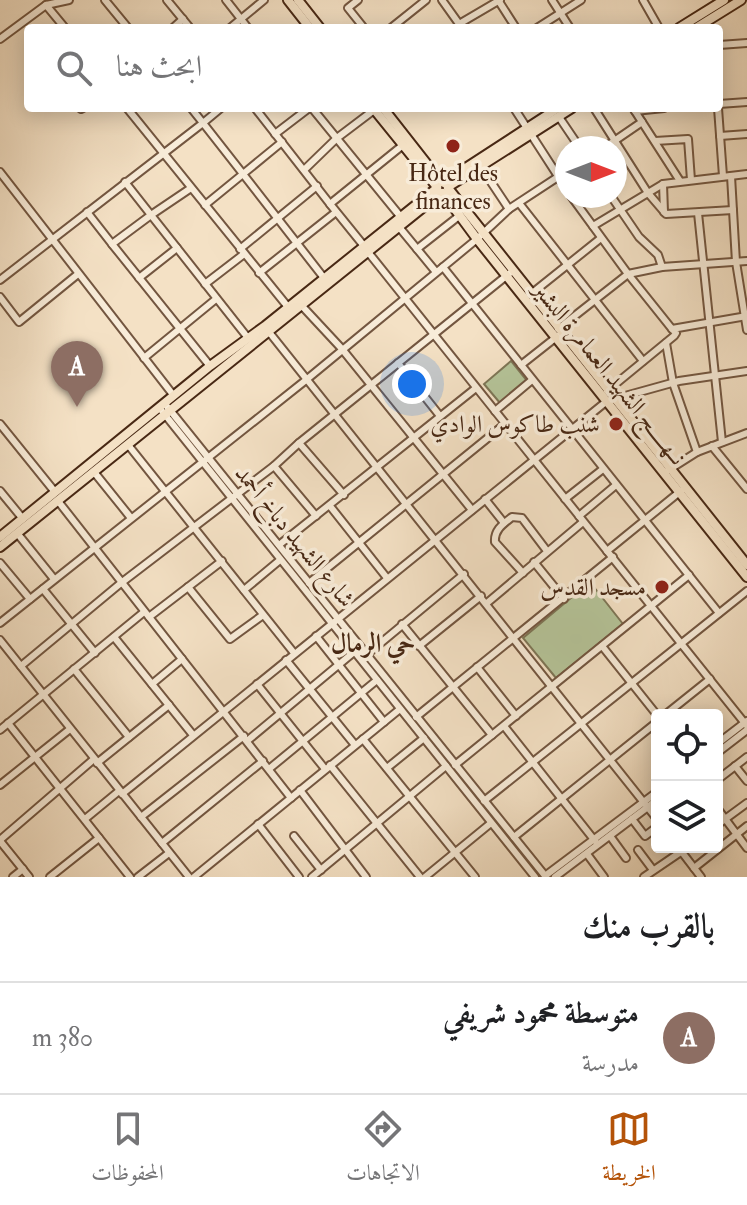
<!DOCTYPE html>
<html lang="ar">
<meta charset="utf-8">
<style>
:root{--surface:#fff;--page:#f2f2f2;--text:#202124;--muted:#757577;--line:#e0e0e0;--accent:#b45309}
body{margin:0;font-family:"IM FELL Double Pica",Amiri,serif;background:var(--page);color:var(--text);direction:rtl}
.controls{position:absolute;right:24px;bottom:24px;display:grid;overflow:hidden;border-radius:8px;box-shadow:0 4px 20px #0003}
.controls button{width:72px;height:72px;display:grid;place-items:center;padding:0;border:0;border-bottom:2px solid var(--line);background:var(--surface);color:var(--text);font:40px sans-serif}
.compass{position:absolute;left:555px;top:136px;width:72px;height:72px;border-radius:50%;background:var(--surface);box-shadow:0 4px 20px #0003;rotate:90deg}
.you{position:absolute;left:412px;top:384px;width:28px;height:28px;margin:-20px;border:6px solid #fff;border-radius:50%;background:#1a73e8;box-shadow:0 0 0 12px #1a73e833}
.badge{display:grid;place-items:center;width:52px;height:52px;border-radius:50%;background:var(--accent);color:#fff;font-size:26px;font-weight:700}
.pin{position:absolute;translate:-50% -66px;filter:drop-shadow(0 2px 4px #0008)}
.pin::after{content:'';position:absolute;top:42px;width:28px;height:24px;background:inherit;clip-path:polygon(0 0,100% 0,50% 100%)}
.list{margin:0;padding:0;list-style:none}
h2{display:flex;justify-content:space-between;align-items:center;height:104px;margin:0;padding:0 32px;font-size:34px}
h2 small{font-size:26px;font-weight:400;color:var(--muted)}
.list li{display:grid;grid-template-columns:52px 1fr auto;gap:24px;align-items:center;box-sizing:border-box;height:112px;padding:0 32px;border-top:2px solid var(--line)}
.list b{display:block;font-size:30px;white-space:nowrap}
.list p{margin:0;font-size:26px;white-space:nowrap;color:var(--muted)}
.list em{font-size:26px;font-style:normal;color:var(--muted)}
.icon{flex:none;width:44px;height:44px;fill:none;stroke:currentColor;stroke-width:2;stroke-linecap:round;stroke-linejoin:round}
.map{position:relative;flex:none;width:747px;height:877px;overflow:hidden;direction:ltr}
.search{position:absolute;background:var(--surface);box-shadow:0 4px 20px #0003;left:24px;right:24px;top:24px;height:88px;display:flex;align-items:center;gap:20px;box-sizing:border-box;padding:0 28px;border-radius:8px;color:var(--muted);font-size:30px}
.sheet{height:216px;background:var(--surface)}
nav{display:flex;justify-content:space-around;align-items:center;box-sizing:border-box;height:112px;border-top:2px solid var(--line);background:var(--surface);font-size:22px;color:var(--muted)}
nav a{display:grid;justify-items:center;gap:4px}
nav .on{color:var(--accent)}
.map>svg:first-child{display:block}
.green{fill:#b5c499;stroke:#7e7656;stroke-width:2}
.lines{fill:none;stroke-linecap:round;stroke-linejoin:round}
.minor-casing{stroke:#735640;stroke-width:10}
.major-casing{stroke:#482814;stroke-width:12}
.minor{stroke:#f8ecd9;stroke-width:6}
.major{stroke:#f4e1c5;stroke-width:8}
.poi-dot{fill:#8f2418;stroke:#f8ecd9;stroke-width:3}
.labels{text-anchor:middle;stroke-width:7;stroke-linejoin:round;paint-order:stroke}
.poi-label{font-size:24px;fill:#482814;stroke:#f8ecd9;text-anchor:end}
.street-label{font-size:24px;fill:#482814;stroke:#f8ecd9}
.neighbourhood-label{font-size:26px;font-weight:bold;fill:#482814;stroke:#f8ecd9}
</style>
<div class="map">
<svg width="747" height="877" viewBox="0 0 747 877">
<rect width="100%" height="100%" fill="#f4e1c5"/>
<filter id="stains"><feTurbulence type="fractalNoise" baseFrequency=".0025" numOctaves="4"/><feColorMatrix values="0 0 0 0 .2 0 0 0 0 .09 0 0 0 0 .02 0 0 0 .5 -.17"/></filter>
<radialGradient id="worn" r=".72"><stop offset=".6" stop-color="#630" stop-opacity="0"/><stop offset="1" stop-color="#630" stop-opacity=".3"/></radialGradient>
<!-- green -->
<g class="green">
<path d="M511 361 527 381 500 403 484 384Z"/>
<path d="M590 582 623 624 556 678 523 638Z"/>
</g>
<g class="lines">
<defs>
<g id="minor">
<path d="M105 0 128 28"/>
<path d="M167 0 190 28"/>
<path d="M226 0 248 28"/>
<path d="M358 0 348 8 364 28"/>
<path d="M442 0 462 28"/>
<path d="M498 0 516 28"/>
<path d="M552 0 570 28"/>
<path d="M643 0 659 28"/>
<path d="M46 5 69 0"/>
<path d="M459 24 500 0"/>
<path d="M173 28 183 19"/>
<path d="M230 28 264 0"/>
<path d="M391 28 426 0"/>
<path d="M537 28 581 0"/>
<path d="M0 39 46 5 65 28"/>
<path d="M719 45 747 43"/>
<path d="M719 104 747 102"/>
<path d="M127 108 288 307"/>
<path d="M191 108 203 123 221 108"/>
<path d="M255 108 330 204"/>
<path d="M312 108 400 216"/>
<path d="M514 108 567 190"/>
<path d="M594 108 648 193 666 214 733 210"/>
<path d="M633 108 680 181"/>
<path d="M718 108 723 176"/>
<path d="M81 109 83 108"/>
<path d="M635 111 664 108"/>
<path d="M559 117 580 148"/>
<path d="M275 134 309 108"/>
<path d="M720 136 747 134"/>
<path d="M655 141 688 139 691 180"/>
<path d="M604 148 642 122"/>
<path d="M481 167 509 209"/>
<path d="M304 170 337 138 374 110"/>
<path d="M0 172 174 396"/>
<path d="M731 176 736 262 747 330"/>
<path d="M125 182 151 215 191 188"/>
<path d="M663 184 664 212"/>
<path d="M571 196 628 274 672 329"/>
<path d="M611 196 639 237 658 255 662 267"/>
<path d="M519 203 643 361"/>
<path d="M205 205 243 174 324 278"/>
<path d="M87 212 112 244"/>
<path d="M698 213 722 442"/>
<path d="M593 226 663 184 747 174"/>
<path d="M399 227 436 272"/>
<path d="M364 246 330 204 403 145"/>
<path d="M240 249 317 186"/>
<path d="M417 249 459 216"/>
<path d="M368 252 747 726"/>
<path d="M443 267 719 613"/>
<path d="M259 273 336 212"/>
<path d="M139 278 177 248"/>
<path d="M0 280 203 123 243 174 282 142"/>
<path d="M205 284 244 254"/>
<path d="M531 294 601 238"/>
<path d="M0 297 19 322 78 274"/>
<path d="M302 306 342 349 472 510"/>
<path d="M558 329 628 274 662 267 747 261"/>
<path d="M269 332 657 819"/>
<path d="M666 343 673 383 697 452"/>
<path d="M144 358 216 299"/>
<path d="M398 363 440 416"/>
<path d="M521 365 559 335"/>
<path d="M210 366 112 244 151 215 248 338"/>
<path d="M607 391 674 336 676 333 672 329 747 316"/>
<path d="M165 404 546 877"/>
<path d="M162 411 535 877"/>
<path d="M495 411 532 380"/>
<path d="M0 424 55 492"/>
<path d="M299 443 344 495"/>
<path d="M129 446 294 653"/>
<path d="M712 446 747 489"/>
<path d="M274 466 316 516"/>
<path d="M667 471 697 452 747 433"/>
<path d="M94 472 131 518"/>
<path d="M0 491 23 519"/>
<path d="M485 499 504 523"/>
<path d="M565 499 603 469"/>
<path d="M58 501 291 798"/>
<path d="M330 506 387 578"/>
<path d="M579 516 616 485"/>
<path d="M17 533 54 579"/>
<path d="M279 545 476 388"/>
<path d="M607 551 682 490"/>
<path d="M534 562 564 599"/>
<path d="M0 563 30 599"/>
<path d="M523 573 495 542C494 530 503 524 512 517L522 518 547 551"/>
<path d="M309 583 505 424"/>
<path d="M188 587 230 639 263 615"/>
<path d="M43 589 95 653"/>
<path d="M244 590 280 560"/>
<path d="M487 603 583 522"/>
<path d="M149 617 222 561"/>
<path d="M0 623 306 380 477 239 509 209 567 171"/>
<path d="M402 624 492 735"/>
<path d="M316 636 384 722"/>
<path d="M114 637 193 735"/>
<path d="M0 640 189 877"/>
<path d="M419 646 481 596"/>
<path d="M602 646 657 715"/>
<path d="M365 656 464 574"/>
<path d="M286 660 355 745"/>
<path d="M21 666 121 583 274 466 299 443 510 273"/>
<path d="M477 667 516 716"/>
<path d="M74 669 129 737"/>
<path d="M152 684 182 659"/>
<path d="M257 684 325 769"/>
<path d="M665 715 710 679"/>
<path d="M416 717 613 557"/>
<path d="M8 723 130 877"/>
<path d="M504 726 595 841"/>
<path d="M0 730 144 612"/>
<path d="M363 739 475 877"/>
<path d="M247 741 354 652"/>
<path d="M717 744 747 721"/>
<path d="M717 753 747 730"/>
<path d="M97 763 169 705"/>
<path d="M330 765 420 877"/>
<path d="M455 765 689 575"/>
<path d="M735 766 747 781"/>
<path d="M387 768 424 738"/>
<path d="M269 769 377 680"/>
<path d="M717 780 747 757"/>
<path d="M0 785 70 729"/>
<path d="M300 790 366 877"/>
<path d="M122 794 607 401 679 381 747 371"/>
<path d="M484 801 747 591"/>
<path d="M717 808 747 848"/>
<path d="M141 817 244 736"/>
<path d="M85 819 119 791"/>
<path d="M632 819 645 836 657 827"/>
<path d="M258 824 299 877"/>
<path d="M717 825 747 803"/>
<path d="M294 836 321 870"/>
<path d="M610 836 626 858"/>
<path d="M514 837 657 722"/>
<path d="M0 840 94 759"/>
<path d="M0 841 29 877"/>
<path d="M162 843 263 761"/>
<path d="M678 847 701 877"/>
<path d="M638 850 653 870"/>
<path d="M587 854 604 877"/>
<path d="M694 868 747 826"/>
<path d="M545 876 657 792"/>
<path d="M13 877 23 869"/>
<path d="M50 877 99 838"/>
<path d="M138 877 169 853"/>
<path d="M194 877 400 709"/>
<path d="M312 877 446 766"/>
<path d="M425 877 491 823"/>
<path d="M555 877 657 800"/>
<path d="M644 877 688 847"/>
</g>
<g id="major">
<path d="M288 0 310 28"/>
<path d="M298 0 320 28"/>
<path d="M679 28 724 0"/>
<path d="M696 28 741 0"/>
<path d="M373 108 437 187"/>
<path d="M383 108 441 182 447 184"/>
<path d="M444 182 558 108"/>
<path d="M448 187 572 108"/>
<path d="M448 188 747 565"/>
<path d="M443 193 477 239 747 577"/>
<path d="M0 537 210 366 265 326 437 188"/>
<path d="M0 547 441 193"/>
</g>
</defs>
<!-- minor casing -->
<use href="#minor" class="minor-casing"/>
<!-- major casing -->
<use href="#major" class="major-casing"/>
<!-- minor -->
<use href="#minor" class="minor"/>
<!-- major -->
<use href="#major" class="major"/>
</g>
<!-- markers -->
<g class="poi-dot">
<circle cx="453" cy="146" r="8"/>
<circle cx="616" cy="424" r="8"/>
<circle cx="662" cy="587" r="8"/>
</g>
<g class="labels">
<!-- poi labels -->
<g class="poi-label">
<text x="453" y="181" text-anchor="middle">Hôtel des<tspan x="453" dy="28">finances</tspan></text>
<text x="600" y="432">شنب طاكوس الوادي</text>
<text x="646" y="595">مسجد القدس</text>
</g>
<!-- street labels -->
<g class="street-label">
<text transform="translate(610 373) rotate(51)" y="8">نــهـــــج الشهيد العمامرة البشير</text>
<text transform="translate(295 536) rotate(51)" y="8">شارع الشهيد دباخ أحمد</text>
</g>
<!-- neighbourhood labels -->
<g class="neighbourhood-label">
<text x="373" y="652">حي الرمال</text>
</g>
</g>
<rect width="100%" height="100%" filter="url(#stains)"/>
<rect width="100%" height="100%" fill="url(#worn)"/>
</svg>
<div class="controls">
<button><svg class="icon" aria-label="locate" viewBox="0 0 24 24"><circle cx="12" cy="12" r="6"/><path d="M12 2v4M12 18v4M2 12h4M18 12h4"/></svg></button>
<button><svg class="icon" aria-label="layers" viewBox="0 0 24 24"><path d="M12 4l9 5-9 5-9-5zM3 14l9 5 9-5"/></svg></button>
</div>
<svg class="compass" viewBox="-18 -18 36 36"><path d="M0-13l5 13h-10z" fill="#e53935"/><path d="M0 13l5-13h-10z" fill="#757577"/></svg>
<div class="you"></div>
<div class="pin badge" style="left:77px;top:407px;background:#8d6e63">A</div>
<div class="search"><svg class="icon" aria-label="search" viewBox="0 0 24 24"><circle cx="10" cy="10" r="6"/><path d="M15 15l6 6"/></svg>ابحث هنا</div>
</div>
<section class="sheet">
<h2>بالقرب منك<small></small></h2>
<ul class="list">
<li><span class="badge" style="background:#8d6e63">A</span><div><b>متوسطة محمود شريفي</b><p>مدرسة</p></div><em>380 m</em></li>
</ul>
</section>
<nav>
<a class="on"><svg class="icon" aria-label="map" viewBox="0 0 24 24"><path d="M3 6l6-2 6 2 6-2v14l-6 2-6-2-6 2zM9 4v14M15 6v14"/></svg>الخريطة</a>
<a><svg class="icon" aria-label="directions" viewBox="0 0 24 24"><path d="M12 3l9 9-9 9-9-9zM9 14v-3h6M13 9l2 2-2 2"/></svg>الاتجاهات</a>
<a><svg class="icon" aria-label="saved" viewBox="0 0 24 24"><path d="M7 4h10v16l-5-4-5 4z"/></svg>المحفوظات</a>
</nav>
